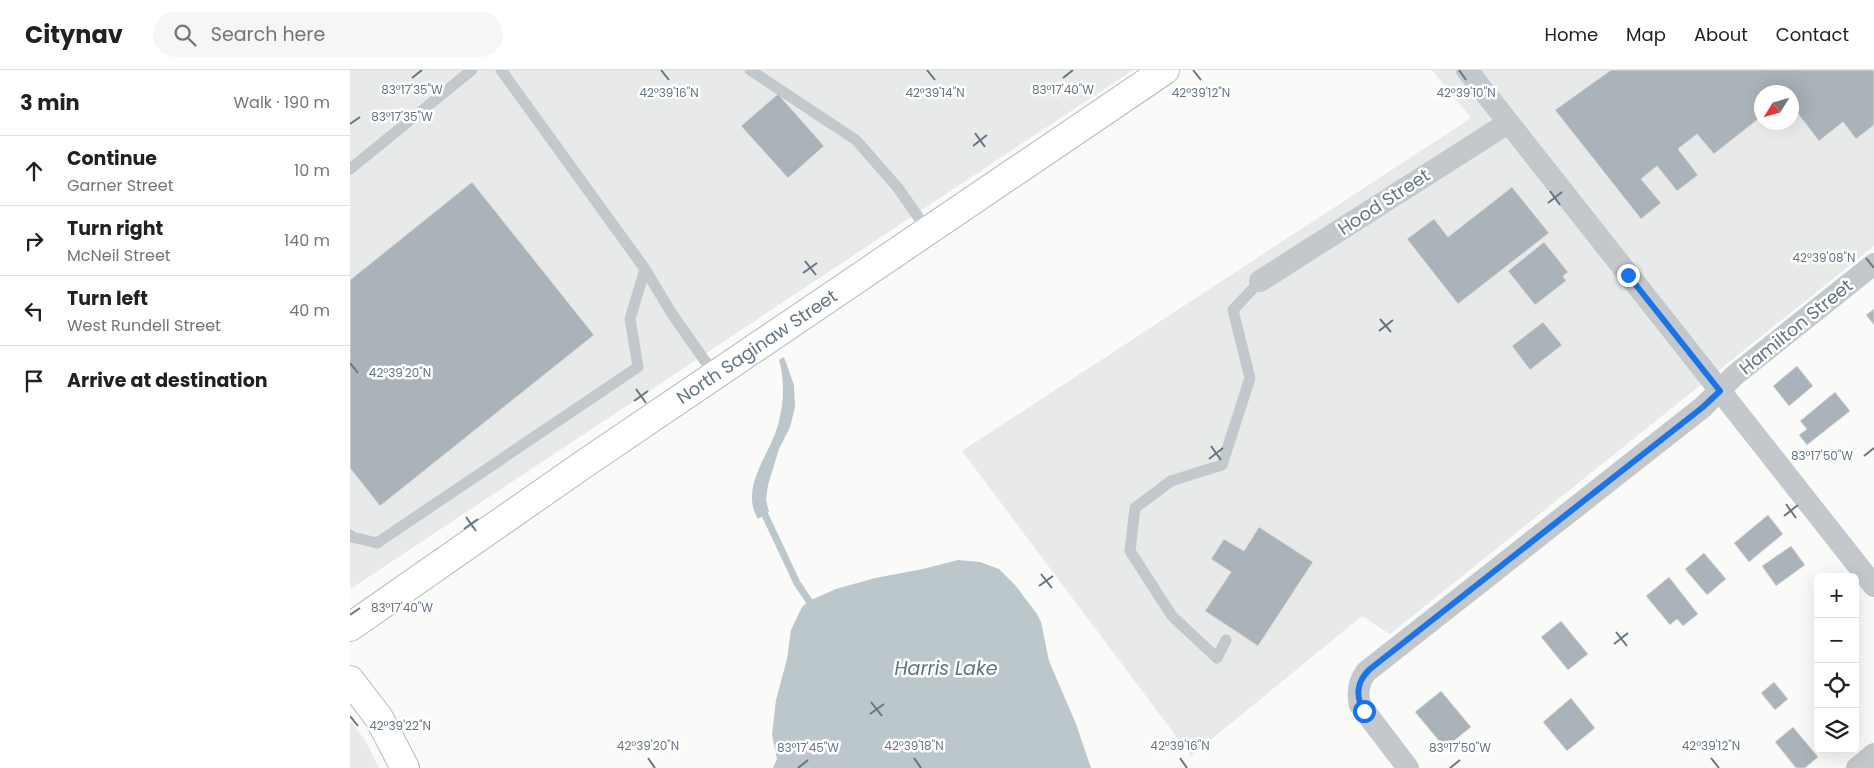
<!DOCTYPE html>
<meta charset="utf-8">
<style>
:root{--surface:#fff;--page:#f6f6f6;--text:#202124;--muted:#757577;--line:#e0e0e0}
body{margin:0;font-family:Poppins,sans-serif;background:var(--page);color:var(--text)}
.controls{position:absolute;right:15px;bottom:15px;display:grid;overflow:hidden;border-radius:8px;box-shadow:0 5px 20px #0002}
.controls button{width:45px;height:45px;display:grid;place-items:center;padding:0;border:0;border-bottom:1px solid var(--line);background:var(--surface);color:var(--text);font:25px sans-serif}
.compass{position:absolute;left:1404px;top:15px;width:45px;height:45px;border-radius:50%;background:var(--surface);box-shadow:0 5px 20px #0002;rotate:233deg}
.stop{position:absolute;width:15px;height:15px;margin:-11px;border:4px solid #1a73e8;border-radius:50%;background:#fff}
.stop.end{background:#1a73e8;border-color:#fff;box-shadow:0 1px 5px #0008}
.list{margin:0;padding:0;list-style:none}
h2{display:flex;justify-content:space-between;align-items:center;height:65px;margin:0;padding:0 20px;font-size:21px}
h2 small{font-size:16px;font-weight:400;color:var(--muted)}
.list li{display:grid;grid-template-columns:32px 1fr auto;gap:15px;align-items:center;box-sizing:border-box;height:70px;padding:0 20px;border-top:1px solid var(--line)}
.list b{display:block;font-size:19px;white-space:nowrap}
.list p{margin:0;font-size:16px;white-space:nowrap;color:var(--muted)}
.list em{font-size:16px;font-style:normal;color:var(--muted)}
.icon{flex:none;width:28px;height:28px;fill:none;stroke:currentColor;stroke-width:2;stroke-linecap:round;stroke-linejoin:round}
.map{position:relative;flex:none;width:1524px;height:698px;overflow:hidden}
header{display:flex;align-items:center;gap:30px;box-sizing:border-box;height:70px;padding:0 25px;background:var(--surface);border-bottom:1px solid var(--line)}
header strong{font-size:24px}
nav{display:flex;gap:28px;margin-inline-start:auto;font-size:18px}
.search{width:350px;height:45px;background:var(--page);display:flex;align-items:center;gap:12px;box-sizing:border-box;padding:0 18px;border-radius:28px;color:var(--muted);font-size:19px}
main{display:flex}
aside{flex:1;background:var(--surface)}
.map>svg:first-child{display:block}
.built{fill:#e8e9e9;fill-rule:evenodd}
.water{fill:#bbc7cb}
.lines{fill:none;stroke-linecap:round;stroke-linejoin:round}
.stream{stroke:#bbc7cb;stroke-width:7}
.building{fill:#aab3b9;stroke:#dcdcda}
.secondary-casing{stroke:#b3babf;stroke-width:30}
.lane{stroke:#c3c8cc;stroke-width:11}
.street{stroke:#c3c8cc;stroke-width:22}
.secondary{stroke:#fff;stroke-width:28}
.route{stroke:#1a73e8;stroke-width:6}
.ticks{fill:none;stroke:#657683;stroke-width:2}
.labels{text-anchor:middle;stroke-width:5;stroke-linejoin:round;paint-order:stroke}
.street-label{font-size:18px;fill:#657683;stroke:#fff}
.water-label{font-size:19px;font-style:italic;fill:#60757c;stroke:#fff}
.ticks-label{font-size:12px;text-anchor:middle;fill:#657683;stroke:#fff;stroke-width:5;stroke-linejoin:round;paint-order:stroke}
</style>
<header>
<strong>Citynav</strong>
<div class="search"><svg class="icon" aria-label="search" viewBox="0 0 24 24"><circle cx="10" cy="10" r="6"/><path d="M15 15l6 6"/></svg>Search here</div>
<nav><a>Home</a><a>Map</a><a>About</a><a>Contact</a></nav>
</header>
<main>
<aside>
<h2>3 min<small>Walk · 190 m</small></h2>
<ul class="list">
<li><svg class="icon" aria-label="ahead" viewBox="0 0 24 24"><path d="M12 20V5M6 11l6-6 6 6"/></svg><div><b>Continue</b><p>Garner Street</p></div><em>10 m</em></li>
<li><svg class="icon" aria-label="right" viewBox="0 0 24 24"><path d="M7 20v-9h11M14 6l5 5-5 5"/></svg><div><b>Turn right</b><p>McNeil Street</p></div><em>140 m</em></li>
<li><svg class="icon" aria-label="left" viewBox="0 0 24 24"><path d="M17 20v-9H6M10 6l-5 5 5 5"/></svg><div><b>Turn left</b><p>West Rundell Street</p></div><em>40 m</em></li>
<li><svg class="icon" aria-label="arrive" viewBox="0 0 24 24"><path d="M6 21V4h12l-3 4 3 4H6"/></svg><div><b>Arrive at destination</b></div></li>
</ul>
</aside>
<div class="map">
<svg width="1524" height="698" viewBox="0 0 1524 698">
<rect width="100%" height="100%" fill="#fafaf8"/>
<!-- built -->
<g class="built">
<path d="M0 0H783L2 518 0 516Z"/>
<path d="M1082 0H1524V176L1040 564 1012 546 841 686 612 381 1121 48ZM1412 22H1442V52H1412Z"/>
<path d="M0 651 15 670 29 698H0Z"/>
</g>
<!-- water -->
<g class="water">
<path d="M434 287 444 315 445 337 440 357 429 379 418 415 416 430 419 442 408 449C389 417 420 385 428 355 434 333 435 312 429 290Z"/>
<path d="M608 490 630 492 649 499 665 515 687 544 691 552 699 591 726 654 741 698H423L427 689 422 665 426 630 437 589 441 560 452 537 459 531 486 519 525 508 573 499Z"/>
</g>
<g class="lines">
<!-- stream -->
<path class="stream" d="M415 445 447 513 459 531"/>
</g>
<!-- building -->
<g class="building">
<path d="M1261 0H1524V55L1506 69 1493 52 1469 71 1442 36V22H1412V46L1364 84 1347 64 1328 79 1348 105 1327 121 1307 96 1291 109 1311 133 1291 149 1205 40Z"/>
<path d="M428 24 474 76 438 108 391 56Z"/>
<path d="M122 112 244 265 30 436 0 398V210Z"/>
<path d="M1162 117 1199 163 1108 234 1057 169 1084 149 1098 167Z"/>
<path d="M1194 172 1218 202 1213 206 1216 211 1185 235 1158 201Z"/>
<path d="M1524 239V255L1516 245Z"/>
<path d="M1193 252 1212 275 1180 300 1162 276Z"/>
<path d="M1447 296 1463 316 1439 336 1423 316Z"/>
<path d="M1485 322 1500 341 1457 375 1449 365 1457 359 1450 351Z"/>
<path d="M1418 445 1433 464 1399 492 1384 473Z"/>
<path d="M909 457 963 492 908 576 855 541 881 502 861 489 874 469 894 481Z"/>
<path d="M1441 476 1455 495 1426 516 1412 496Z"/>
<path d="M1354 483 1376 509 1357 525 1335 499Z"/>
<path d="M1319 507 1348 544 1333 556 1327 549 1320 555 1296 526Z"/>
<path d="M1211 551 1238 584 1218 600 1191 567Z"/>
<path d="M1424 612 1438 629 1425 640 1411 623Z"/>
<path d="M1091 621 1121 657 1095 678 1065 642Z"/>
<path d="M1221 628 1245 658 1217 681 1193 652Z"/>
<path d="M1443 657 1468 687 1455 698H1446L1425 672Z"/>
</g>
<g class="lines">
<defs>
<g id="secondary">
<path d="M0 557 234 394 815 0"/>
<path d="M0 610 29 648 55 698"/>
</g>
</defs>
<!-- secondary casing -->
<use href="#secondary" class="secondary-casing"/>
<!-- lane -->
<g class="lane">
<path d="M151 0 295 199 322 244 365 305"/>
<path d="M400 0 506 70 548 118 578 161"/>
<path d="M0 99 122 0"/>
<path d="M0 465 2 467 27 473 288 297 280 249 295 199"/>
<path d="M876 570 867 588 822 546 780 481 785 438 821 411 872 395 900 308 883 240 910 211"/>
</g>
<!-- street -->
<g class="street">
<path d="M1117 0 1524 516"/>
<path d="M910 211 1158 53"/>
<path d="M1058 698 1010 635C1007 623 1008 613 1016 602L1353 337 1385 305 1524 194"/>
<path d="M1507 698 1524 684"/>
</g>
<!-- secondary -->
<use href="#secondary" class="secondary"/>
</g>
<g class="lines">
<!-- route -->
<path class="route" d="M1014 641C1005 626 1007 611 1020 599L1353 337 1370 321 1278 205"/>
</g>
<!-- ticks -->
<path class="ticks" d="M311 0 319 10M577 0 585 10M843 0 851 10M1109 0 1116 10M62 8 72 0M713 8 723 0M0 54 10 47M625 63 635 77M623 76 637 65M1200 121 1210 135M1198 133 1212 122M1516 188 1524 198M455 191 466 205M453 203 467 193M1030 249 1041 262M1029 261 1043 250M0 293 8 303M286 319 296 333M284 331 298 321M861 376 871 390M1514 386 1524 378M859 389 873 378M1436 434 1446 448M1434 446 1448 435M116 447 126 461M114 459 128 449M691 504 702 518M689 516 703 506M0 545 10 538M1266 562 1277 576M1264 574 1278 563M521 632 532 646M520 644 534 634M0 646 8 656M298 688 305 698M564 688 571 698M830 688 837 698M1361 688 1369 698M448 698 458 690M1100 698 1110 690"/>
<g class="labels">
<!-- street labels -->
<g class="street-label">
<text transform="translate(1034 132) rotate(-33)" y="6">Hood Street</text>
<text transform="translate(1446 257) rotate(-39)" y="6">Hamilton Street</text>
<text transform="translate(407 277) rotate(-34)" y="6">North Saginaw Street</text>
</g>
<!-- water labels -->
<g class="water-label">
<text x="596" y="605">Harris Lake</text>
</g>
</g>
<g class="ticks-label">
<text x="62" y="24">83°17'35"W</text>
<text x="713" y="24">83°17'40"W</text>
<text x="319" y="27">42°39'16"N</text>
<text x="585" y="27">42°39'14"N</text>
<text x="851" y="27">42°39'12"N</text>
<text x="1116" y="27">42°39'10"N</text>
<text x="52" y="51">83°17'35"W</text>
<text x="1474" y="192">42°39'08"N</text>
<text x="50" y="307">42°39'20"N</text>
<text x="1472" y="390">83°17'50"W</text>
<text x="52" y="542">83°17'40"W</text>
<text x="50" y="660">42°39'22"N</text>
<text x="298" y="680">42°39'20"N</text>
<text x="564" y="680">42°39'18"N</text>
<text x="830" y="680">42°39'16"N</text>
<text x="1361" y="680">42°39'12"N</text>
<text x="458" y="682">83°17'45"W</text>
<text x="1110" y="682">83°17'50"W</text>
</g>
</svg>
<div class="controls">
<button>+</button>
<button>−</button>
<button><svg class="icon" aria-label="locate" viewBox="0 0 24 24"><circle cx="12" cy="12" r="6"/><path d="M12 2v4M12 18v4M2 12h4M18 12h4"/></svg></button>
<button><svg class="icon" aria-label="layers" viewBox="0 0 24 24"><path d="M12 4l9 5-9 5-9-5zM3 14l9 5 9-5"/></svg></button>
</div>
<svg class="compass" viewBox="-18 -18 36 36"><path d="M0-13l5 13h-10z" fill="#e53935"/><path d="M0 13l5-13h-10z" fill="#757577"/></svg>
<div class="stop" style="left:1014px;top:641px"></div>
<div class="stop end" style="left:1278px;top:205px"></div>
</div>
</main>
